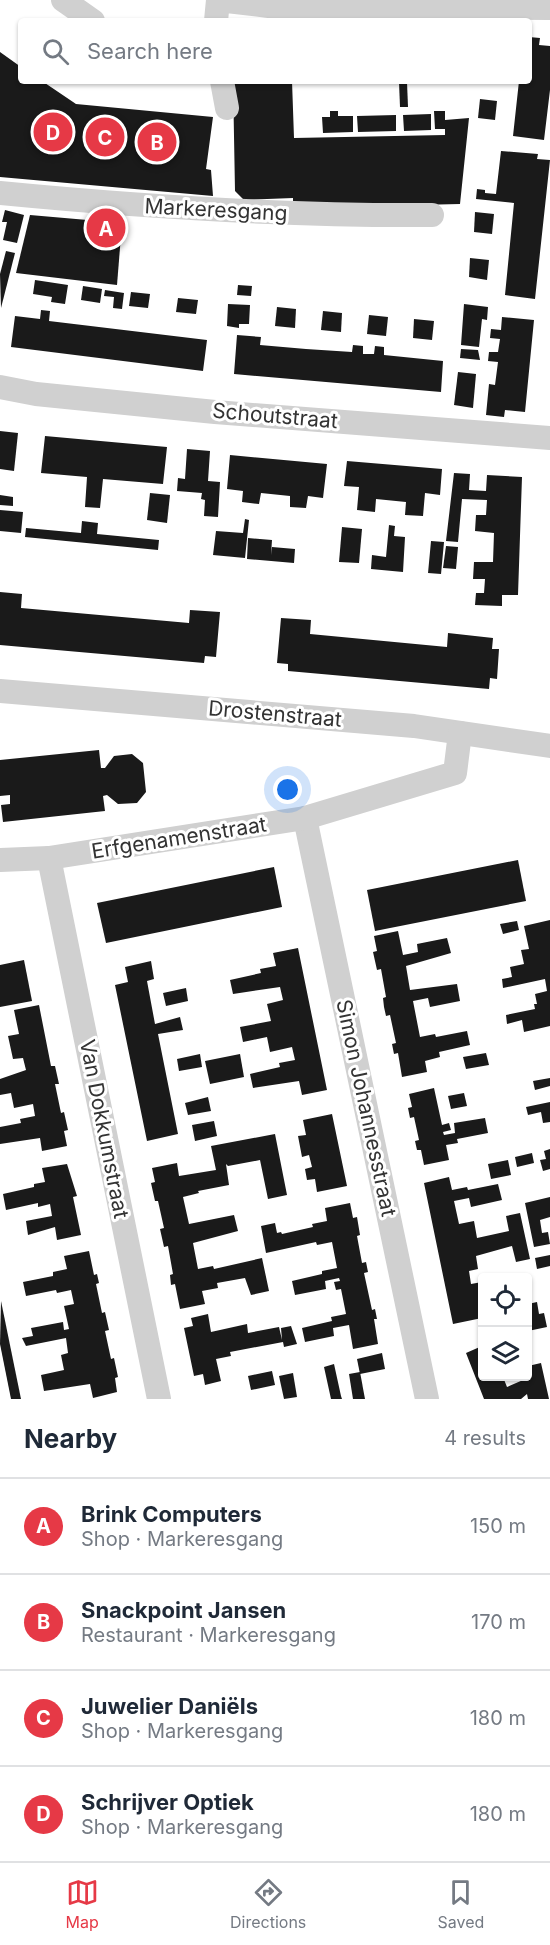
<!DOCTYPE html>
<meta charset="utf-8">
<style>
:root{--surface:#fff;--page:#f2f2f3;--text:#1f2937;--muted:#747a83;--line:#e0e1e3;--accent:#e63946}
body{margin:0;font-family:Inter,sans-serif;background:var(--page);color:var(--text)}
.controls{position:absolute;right:18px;bottom:18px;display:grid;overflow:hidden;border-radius:6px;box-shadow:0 2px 4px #0004}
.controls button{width:54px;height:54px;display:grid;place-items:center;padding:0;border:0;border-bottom:2px solid var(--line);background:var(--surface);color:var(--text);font:30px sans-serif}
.you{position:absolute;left:288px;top:790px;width:21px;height:21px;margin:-15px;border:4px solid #fff;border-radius:50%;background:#1a73e8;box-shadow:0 0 0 9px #1a73e833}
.badge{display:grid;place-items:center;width:39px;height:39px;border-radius:50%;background:var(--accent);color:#fff;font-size:20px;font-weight:700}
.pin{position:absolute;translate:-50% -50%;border:3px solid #fff;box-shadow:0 2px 6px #0006}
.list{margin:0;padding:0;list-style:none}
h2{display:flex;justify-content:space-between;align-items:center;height:78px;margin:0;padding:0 24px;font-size:26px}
h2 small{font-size:20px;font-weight:400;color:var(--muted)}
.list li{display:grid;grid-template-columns:39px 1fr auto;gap:18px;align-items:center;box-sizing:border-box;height:96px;padding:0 24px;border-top:2px solid var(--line)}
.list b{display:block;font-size:22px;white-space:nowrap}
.list p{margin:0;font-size:20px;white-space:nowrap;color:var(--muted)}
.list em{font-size:20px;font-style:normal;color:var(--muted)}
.icon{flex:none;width:33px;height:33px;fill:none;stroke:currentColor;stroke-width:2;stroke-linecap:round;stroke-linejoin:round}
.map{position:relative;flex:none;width:550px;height:1399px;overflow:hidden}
.search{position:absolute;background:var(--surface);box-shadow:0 2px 4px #0004;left:18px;right:18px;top:18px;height:66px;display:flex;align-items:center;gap:15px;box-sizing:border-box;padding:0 21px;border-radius:6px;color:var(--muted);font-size:22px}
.sheet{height:462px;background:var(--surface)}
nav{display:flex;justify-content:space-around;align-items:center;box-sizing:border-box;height:84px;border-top:2px solid var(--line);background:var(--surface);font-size:16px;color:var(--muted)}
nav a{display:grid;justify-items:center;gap:3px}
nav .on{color:var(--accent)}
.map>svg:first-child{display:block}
.building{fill:#1a1a1a}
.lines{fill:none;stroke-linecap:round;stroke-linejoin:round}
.minor{stroke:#d0d0d0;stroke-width:24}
.labels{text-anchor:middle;stroke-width:6;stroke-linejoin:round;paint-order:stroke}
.street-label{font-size:21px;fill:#333;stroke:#fff}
</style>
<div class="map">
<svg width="550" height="1399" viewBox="0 0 550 1399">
<rect width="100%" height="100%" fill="#fff"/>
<!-- building -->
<g class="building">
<path d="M529 37 540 38 539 45 550 46V90L544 140 513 136 519 81H529Z"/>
<path d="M0 52 21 67V81H42L76 104 213 117 206 169 211 170 213 196 0 177Z"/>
<path d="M233 81H292L294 138 445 135V129H435L434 111H445V120L469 118 460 204 331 207 293 203V198L244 200 235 191Z"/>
<path d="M399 82H407L408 107H400Z"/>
<path d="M480 99 497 101 495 120 478 118Z"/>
<path d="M330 111H338V116H353V132L323 133 322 117H330Z"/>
<path d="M431 114V130L404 131 403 115Z"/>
<path d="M396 115V131L358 132 357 116Z"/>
<path d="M501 151 538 154 537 159 550 160 535 299 505 295 514 203 476 199 477 189 485 190V193L496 194Z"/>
<path d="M5 210 24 215 17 243 3 240 7 222H2Z"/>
<path d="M475 212 494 214 492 234 474 232Z"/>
<path d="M30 215 122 223 117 285 16 273Z"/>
<path d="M6 251 15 253 1 308 0 274Z"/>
<path d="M470 258 489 260 487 280 469 277Z"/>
<path d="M35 280 68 285 65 304 51 302 52 297 33 294Z"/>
<path d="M238 285 252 286 251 296 237 295Z"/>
<path d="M83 286 102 289 100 303 81 300Z"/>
<path d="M105 290 124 293 122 309 113 308 114 297 104 296Z"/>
<path d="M131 292 150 294 148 308 129 306Z"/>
<path d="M178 298 198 300 196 314 176 312Z"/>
<path d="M228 304 250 305 249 324H239V328L227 326Z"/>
<path d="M464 304 488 307 487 320 482 319 479 347 461 345Z"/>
<path d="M277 307 296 309 295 328 275 326Z"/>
<path d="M41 310 50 311 49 321 207 340 203 371 11 347 15 316 40 319Z"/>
<path d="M323 311 342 313 341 332 321 330Z"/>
<path d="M369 315 388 317 386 336 367 334Z"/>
<path d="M502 317 534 320 525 412 505 410 504 417 486 415 489 384 495 385 498 362 488 361 489 352H498L500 339 490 338 491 329 501 330Z"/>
<path d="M414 319 434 321 432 340 413 338Z"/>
<path d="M237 335 261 337 260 345 306 349 352 352 353 345 363 346V354H374L375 346 384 347V355L443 361 441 392 234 374Z"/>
<path d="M461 349 478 350 480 360 460 358Z"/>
<path d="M458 372 476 374 473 408 454 405Z"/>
<path d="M0 431 18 433 14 471 0 469Z"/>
<path d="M45 436 167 447 163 484 103 479 100 508 85 507 87 477 41 473Z"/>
<path d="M187 449 210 451 208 481 220 482 218 517 204 516 205 500 201 499 202 493 177 491 178 478 185 479Z"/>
<path d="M230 455 327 464 323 498 308 496 306 508 290 507V496L261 493 259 504 242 502 243 491 227 489Z"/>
<path d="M347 461 442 469 440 495 425 493 423 516 405 515 406 502 376 499 375 512 357 510 359 487 344 486Z"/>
<path d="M454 473 470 474 469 490 486 491 487 475 522 477 518 595H502V606L475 605 476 593H484L485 579H473L474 562H493L494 533 475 531 476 515H486L487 500 462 499 458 542 446 541Z"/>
<path d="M150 493 170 495 167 523 147 520Z"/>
<path d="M0 495 13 497V506L0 505Z"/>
<path d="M0 510 23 512 21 533 0 531Z"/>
<path d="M245 519 249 520 245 558 213 555 216 531 243 533Z"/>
<path d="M82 521 98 523 97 534 159 540 158 550 25 537 26 528 81 533Z"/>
<path d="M389 525 395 526 394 536 405 537 403 572 371 569 372 555 386 557Z"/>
<path d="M342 527 362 529 359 563 339 562Z"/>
<path d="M248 538 272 540 271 555 272 547 295 549 294 563 247 559Z"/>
<path d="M431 541 444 542 441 574 428 573Z"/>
<path d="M446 546 458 547 456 569 443 568Z"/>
<path d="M0 592 22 594 21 608 189 623 190 610 220 612 216 657 205 656 204 663 0 645Z"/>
<path d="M281 618 311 620 310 634 447 647 448 633 493 638 492 649H499L497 679 490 678 489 689 288 671V664L277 663Z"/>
<path d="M99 750 101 768H105L114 756 132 754 143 763 146 792 137 803 118 804 107 795 103 796 105 811 3 822 1 805 10 804V795L0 796V760Z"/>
<path d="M518 860 526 901 375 931 367 890Z"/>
<path d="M274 867 282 907 106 943 97 903Z"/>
<path d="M550 920V1026L524 1032 522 1020 507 1024 506 1015 535 1009 534 1004H537L535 994 547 991 545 979 503 988 502 979 512 977 510 967 524 964 521 950 529 949 524 926Z"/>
<path d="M517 921 519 930 503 934 500 924Z"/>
<path d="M398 931 403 955 418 952 417 944 447 938 451 953 406 966 410 990 457 984 460 1001 430 1007 428 998 413 1001 420 1037 435 1034 436 1037 467 1031 470 1045 439 1052 440 1057 425 1061 427 1072 402 1077 398 1053 394 1054 392 1044 396 1043 390 1015 386 1016 384 1007 383 998 386 997 381 969 377 970 373 952 377 951 374 936Z"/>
<path d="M298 948 327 1090 302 1095 299 1081 253 1088 250 1074 280 1067 279 1063 295 1060 292 1047 270 1052 267 1037 243 1042 240 1027 271 1021 267 1004 283 1000 280 987 233 994 230 980 261 973 260 969 276 966 273 953Z"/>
<path d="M24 960 32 1001 0 1007V965Z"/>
<path d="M151 961 154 979 147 981 155 1024 180 1017 183 1030 158 1034 178 1134 147 1141 115 985 128 982 125 967Z"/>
<path d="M186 988 188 1001 166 1006 163 993Z"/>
<path d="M39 1005 51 1066H55L59 1084H55L61 1113 64 1112 68 1130 64 1131 67 1146 42 1151 40 1138 0 1144V1127L21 1123 20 1119 35 1116 33 1104 14 1108 11 1093 0 1095V1079L26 1070 23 1058 13 1059 8 1036 19 1034 14 1010Z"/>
<path d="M486 1053 489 1065 466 1069 463 1057Z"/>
<path d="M200 1054 202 1067 179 1071 177 1059Z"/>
<path d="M240 1054 244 1077 210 1084 205 1061Z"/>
<path d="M550 1078V1086L535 1090 533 1081Z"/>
<path d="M434 1088 442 1125 449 1123 451 1130 443 1132 444 1135 455 1133 454 1123 485 1118 488 1133 457 1139 458 1143 446 1145 449 1160 424 1165 421 1150H417L415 1141 419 1140 414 1117 410 1118 408 1108 412 1107 409 1094Z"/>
<path d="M464 1093 467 1106 451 1109 448 1096Z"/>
<path d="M208 1097 211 1111 188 1115 185 1103Z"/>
<path d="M550 1102V1122L543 1123 541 1112 528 1115 526 1107Z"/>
<path d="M332 1114 347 1186 317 1192 315 1179 307 1180 305 1169 312 1167 309 1155 302 1157 298 1136 306 1135 303 1120Z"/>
<path d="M214 1121 217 1136 195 1141 192 1125Z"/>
<path d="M275 1134 287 1195 268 1199 260 1160 228 1166 226 1164 229 1185 198 1191 199 1193 183 1197 189 1224 234 1215 238 1231 193 1243 198 1269 213 1266 214 1269 262 1258 269 1291 251 1295 245 1278 217 1283 218 1288 202 1291 205 1304 180 1309 175 1284 171 1285 170 1275 173 1274 168 1246 164 1247 160 1229 164 1228 158 1201H155L151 1183 155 1182 152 1168 177 1163 179 1176 216 1170 211 1146Z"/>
<path d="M550 1149V1169L543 1171 540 1160 546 1159 544 1151Z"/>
<path d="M532 1153 534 1163 517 1167 515 1157Z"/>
<path d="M508 1160 511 1175 491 1179 488 1164Z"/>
<path d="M67 1164 77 1196 73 1197 81 1235 57 1240 55 1227 28 1235 26 1221 52 1216 50 1204 38 1207V1203L6 1210 3 1194 34 1187V1184L45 1182 42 1168Z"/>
<path d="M449 1177 452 1190 467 1187 468 1190 498 1184 502 1200 471 1207 469 1198 454 1201 459 1224 474 1221 477 1238 509 1231 506 1216 520 1213 530 1259 516 1262 512 1246 476 1256 478 1269 469 1271 471 1284 482 1282V1318L453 1324 424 1183Z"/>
<path d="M550 1197V1217L540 1220 542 1233 548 1232 550 1244 534 1247 525 1203Z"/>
<path d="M350 1203 353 1218 357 1217 360 1235 357 1236 362 1263 366 1262 368 1272 364 1273 372 1310 375 1309 377 1319H374L378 1344 353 1349 349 1325 333 1328 334 1336 305 1342 302 1328 332 1321 331 1317 346 1314 341 1289 336 1290 334 1282 340 1281 339 1278 325 1281 326 1289 295 1295 292 1281 322 1274V1271L337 1268 332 1242 317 1245 316 1242 266 1253 261 1226 275 1223 277 1233 281 1232 282 1234 313 1227 312 1224 327 1221 325 1208Z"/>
<path d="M89 1251 94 1275 97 1274 99 1283 96 1284 102 1313 105 1312 109 1330 105 1331 111 1359 114 1358 118 1377 115 1378 117 1392 93 1398 90 1384 44 1391 41 1375 64 1370 61 1355 68 1353 66 1338 26 1346 22 1338 33 1336 31 1328 63 1322 64 1330 69 1329 64 1306 74 1304 71 1290 57 1293 56 1290 26 1296 23 1282 53 1276V1272L67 1269 64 1256Z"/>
<path d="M550 1255V1266L537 1269 535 1258Z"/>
<path d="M1 1301 21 1399H11L0 1344Z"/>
<path d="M537 1302 539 1314 544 1313 547 1327 528 1331V1304Z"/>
<path d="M208 1314 211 1332 247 1324 248 1333 279 1327 282 1340 281 1328 291 1326 297 1344 284 1347 283 1342 230 1352 231 1356 216 1359 221 1381 205 1385 203 1374 194 1376 184 1328 193 1326 191 1318Z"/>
<path d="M482 1346 483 1377H503L507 1387 530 1377 528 1366 541 1363 549 1399H528L527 1394 521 1399H484L466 1353Z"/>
<path d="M382 1353 385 1369 360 1374 357 1359Z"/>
<path d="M334 1364 341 1396 342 1399H331L324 1367Z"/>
<path d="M272 1371 275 1385 251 1390 248 1376Z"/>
<path d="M360 1372 365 1399H353L349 1374Z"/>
<path d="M293 1373 297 1397 284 1399 279 1376Z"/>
</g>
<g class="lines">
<!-- minor -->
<g class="minor">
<path d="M63 0 93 21"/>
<path d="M216 21 218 0 269 6 550 8"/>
<path d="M222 81 227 108"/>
<path d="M0 193C144 207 287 216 432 215"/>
<path d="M0 387 36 394 215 412 550 438"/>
<path d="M0 691 414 726 550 746"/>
<path d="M305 818 427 1399"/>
<path d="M49 858 159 1399"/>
<path d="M0 860 49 858 305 818 455 773 460 733"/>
</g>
</g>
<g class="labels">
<!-- street labels -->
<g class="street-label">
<text transform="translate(216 210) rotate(3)" y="7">Markeresgang</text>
<text transform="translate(275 416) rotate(5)" y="7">Schoutstraat</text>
<text transform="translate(275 714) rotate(5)" y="7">Drostenstraat</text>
<text transform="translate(179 838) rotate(-9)" y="7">Erfgenamenstraat</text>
<text transform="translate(366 1108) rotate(78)" y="7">Simon Johannesstraat</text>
<text transform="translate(104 1129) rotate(79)" y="7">Van Dokkumstraat</text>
</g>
</g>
</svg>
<div class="controls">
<button><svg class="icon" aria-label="locate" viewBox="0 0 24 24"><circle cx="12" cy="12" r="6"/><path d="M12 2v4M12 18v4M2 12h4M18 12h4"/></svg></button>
<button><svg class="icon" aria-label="layers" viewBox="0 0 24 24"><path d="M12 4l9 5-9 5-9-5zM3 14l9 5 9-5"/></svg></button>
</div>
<div class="you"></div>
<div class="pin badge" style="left:106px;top:228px">A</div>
<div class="pin badge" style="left:157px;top:142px">B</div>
<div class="pin badge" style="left:105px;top:137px">C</div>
<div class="pin badge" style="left:53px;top:132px">D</div>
<div class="search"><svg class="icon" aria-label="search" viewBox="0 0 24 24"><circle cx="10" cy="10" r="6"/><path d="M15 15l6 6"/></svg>Search here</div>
</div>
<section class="sheet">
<h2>Nearby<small>4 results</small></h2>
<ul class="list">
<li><span class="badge">A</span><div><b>Brink Computers</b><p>Shop · Markeresgang</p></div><em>150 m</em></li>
<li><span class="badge">B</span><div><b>Snackpoint Jansen</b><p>Restaurant · Markeresgang</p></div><em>170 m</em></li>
<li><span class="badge">C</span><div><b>Juwelier Daniëls</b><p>Shop · Markeresgang</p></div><em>180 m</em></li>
<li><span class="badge">D</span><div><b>Schrijver Optiek</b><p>Shop · Markeresgang</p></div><em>180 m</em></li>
</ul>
</section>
<nav>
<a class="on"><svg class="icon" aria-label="map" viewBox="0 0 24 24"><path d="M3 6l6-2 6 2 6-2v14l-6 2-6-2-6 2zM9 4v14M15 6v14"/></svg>Map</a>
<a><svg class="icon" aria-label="directions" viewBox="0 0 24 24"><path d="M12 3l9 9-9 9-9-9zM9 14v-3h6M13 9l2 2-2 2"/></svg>Directions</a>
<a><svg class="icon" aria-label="saved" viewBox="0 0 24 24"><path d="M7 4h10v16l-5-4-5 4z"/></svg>Saved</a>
</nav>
